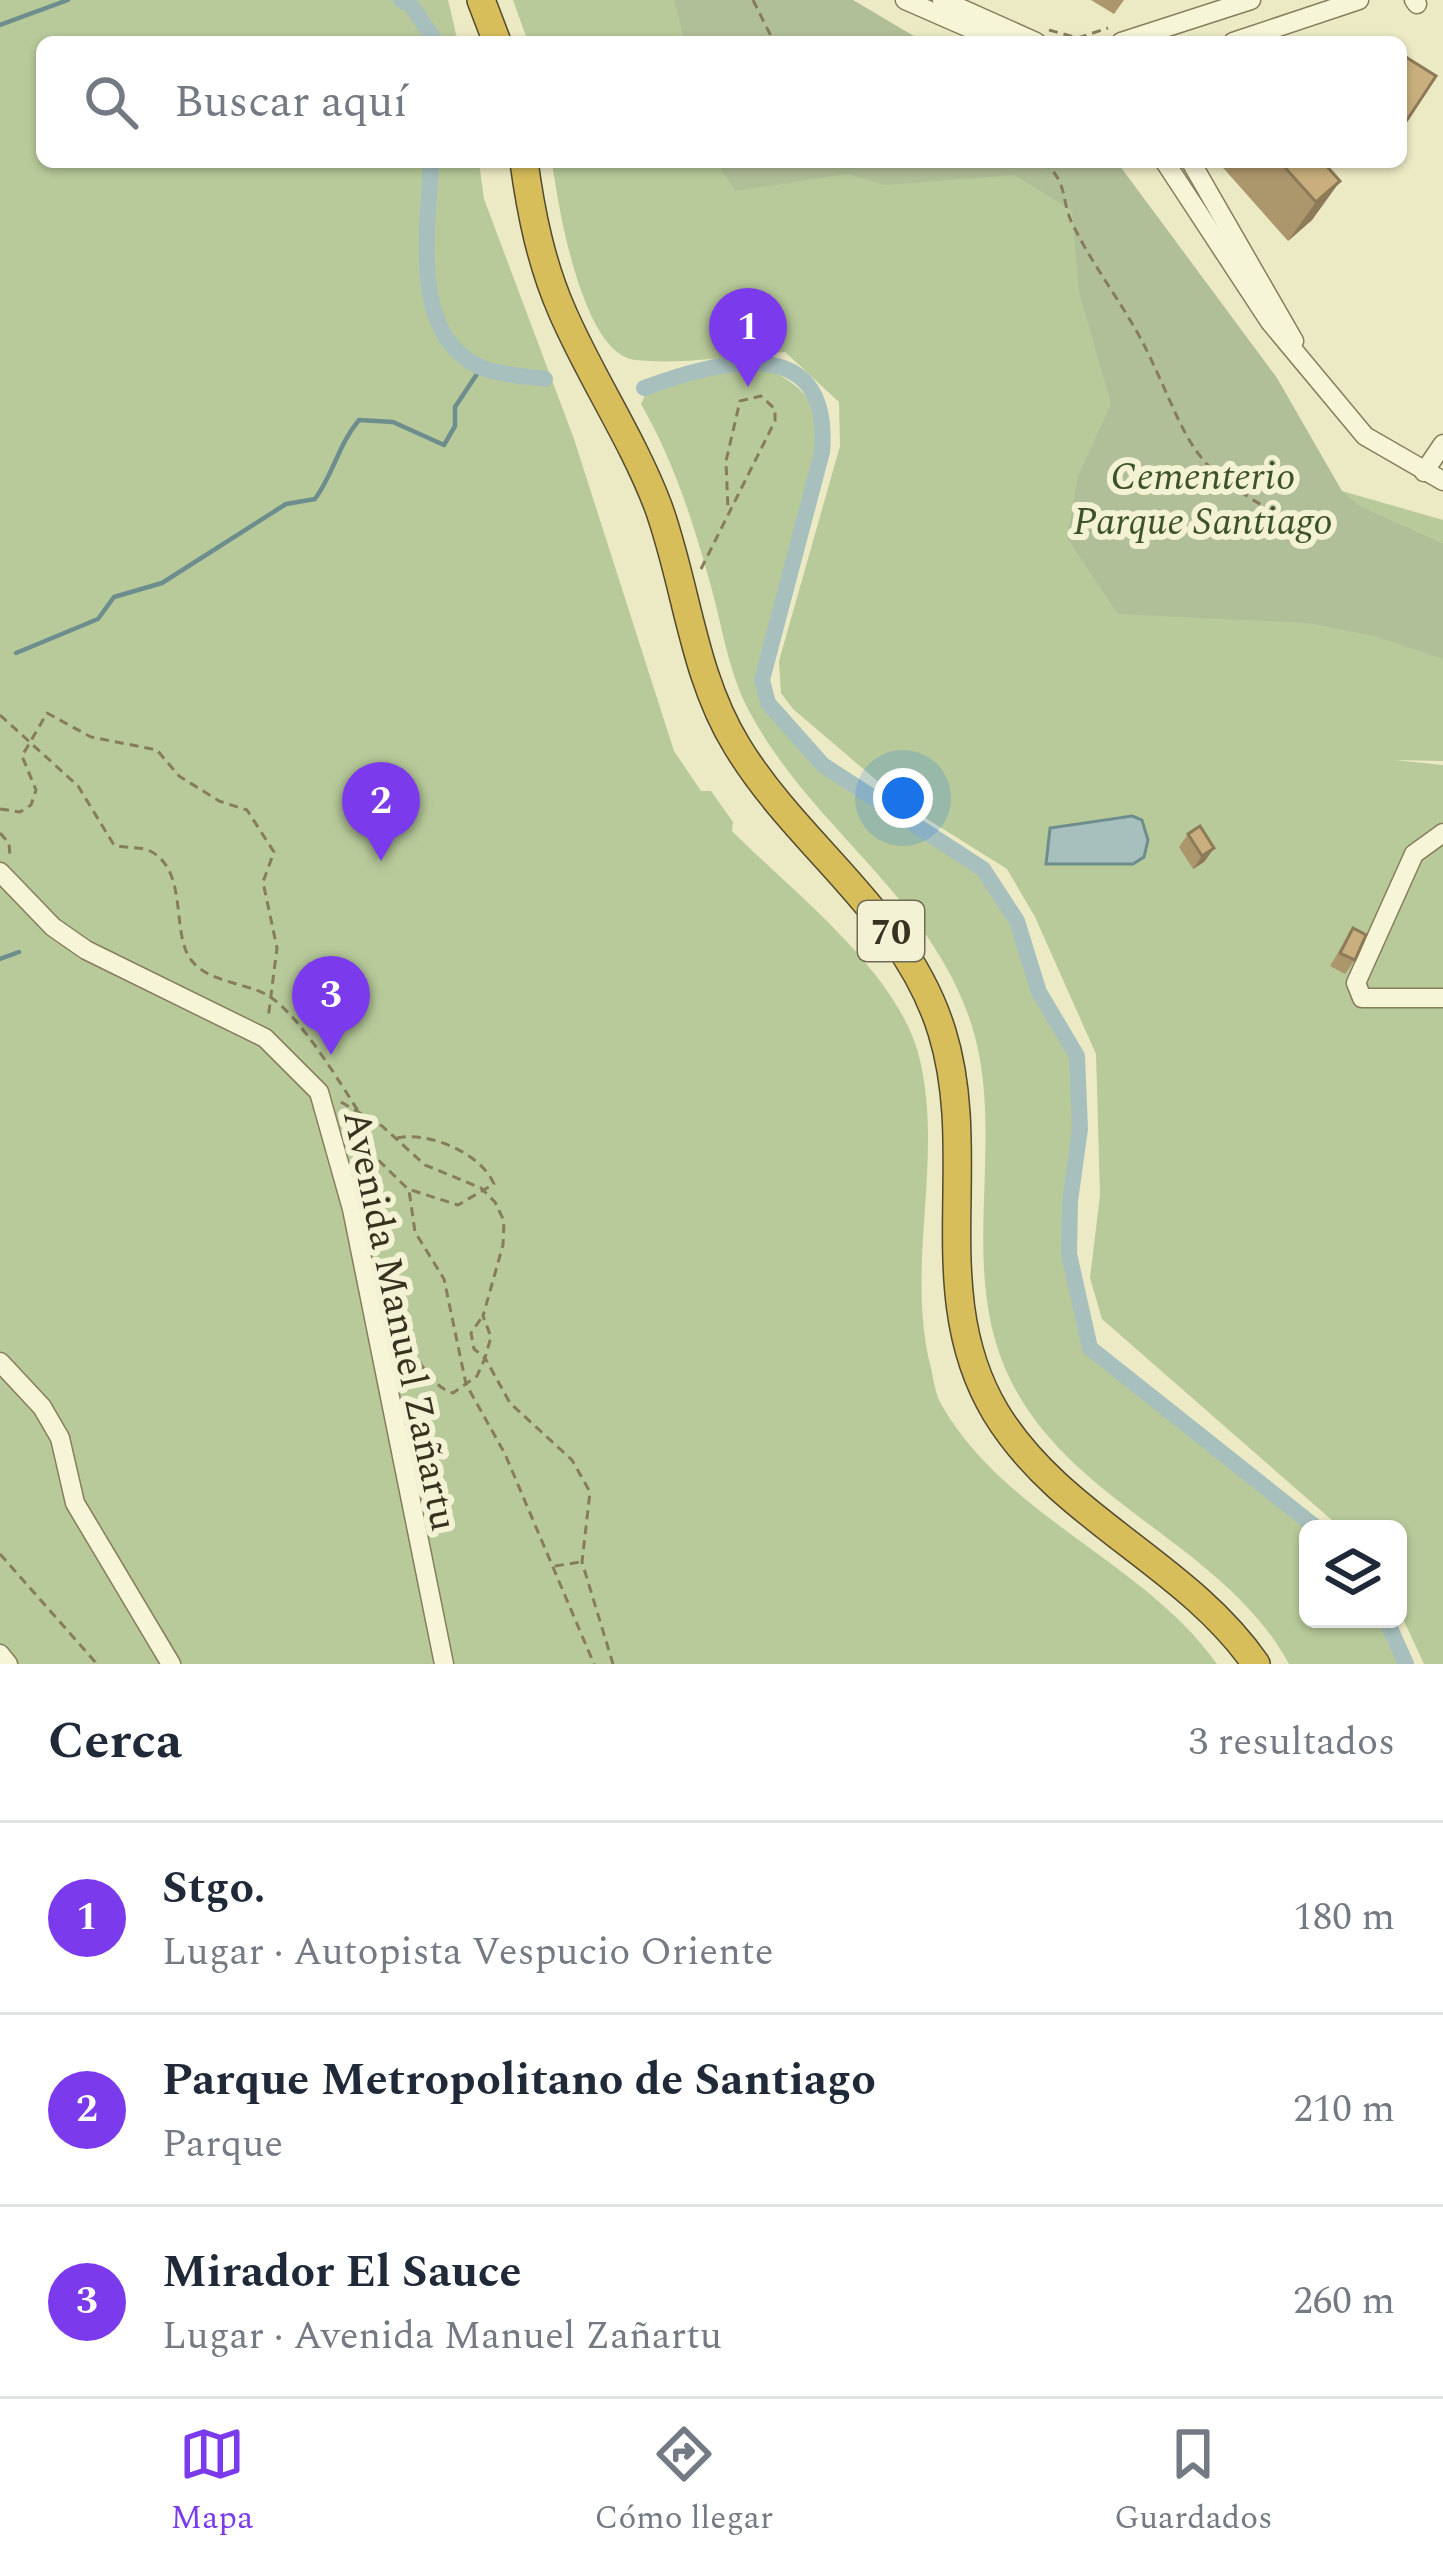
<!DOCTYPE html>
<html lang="es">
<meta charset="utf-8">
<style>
:root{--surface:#fff;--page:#f2f2f3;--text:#1f2937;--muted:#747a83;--line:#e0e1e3;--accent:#7c3aed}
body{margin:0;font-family:Spectral,serif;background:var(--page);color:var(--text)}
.controls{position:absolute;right:36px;bottom:36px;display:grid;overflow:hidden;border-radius:18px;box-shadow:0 3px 9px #0004}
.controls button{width:108px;height:108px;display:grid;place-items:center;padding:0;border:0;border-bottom:3px solid var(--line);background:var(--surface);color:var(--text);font:60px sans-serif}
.you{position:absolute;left:903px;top:798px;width:42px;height:42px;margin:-30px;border:9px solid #fff;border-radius:50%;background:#1a73e8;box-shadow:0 0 0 18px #1a73e833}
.badge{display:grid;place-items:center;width:78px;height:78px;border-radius:50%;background:var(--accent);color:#fff;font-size:39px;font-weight:700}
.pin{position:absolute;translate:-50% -99px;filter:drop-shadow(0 3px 6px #0008)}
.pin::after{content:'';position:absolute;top:63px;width:42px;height:36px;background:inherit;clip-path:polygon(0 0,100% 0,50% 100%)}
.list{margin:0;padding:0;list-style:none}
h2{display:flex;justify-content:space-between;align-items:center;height:156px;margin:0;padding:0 48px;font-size:51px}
h2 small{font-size:39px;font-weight:400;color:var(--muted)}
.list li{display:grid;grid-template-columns:78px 1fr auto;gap:36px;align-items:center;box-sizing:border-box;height:192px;padding:0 48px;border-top:3px solid var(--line)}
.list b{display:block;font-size:45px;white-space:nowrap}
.list p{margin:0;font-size:39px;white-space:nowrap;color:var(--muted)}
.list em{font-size:39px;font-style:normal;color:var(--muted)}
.icon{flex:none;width:66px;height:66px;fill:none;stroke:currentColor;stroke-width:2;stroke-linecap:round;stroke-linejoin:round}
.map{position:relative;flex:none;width:1443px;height:1664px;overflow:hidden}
.search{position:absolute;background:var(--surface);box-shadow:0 3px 9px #0004;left:36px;right:36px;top:36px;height:132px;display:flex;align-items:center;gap:30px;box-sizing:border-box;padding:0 42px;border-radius:18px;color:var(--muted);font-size:45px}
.sheet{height:732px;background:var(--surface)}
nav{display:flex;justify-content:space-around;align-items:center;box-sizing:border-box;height:168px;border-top:3px solid var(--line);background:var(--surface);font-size:33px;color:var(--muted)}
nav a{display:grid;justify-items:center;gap:6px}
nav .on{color:var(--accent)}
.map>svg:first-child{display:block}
.green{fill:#b8ca9a;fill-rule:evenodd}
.cemetery{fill:#b1bf98}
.water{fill:#a7c0be;stroke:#6e8e8e;stroke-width:3}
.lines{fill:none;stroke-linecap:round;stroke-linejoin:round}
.stream{stroke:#6e8e8e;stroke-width:4.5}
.canal{stroke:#a7c0be;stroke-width:16}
.minor-casing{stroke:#867d5c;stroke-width:21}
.highway-casing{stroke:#544a30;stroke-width:30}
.path{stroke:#867d5c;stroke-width:3;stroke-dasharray:9 6;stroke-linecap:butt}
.minor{stroke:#f7f5d8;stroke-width:18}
.highway{stroke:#d7be5b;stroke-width:27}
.wall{fill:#ac966c}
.shaded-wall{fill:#8c7a58}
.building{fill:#c8af7d;stroke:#8c7a58;stroke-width:3}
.labels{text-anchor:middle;stroke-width:12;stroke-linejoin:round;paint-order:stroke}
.shield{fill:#f4f2d5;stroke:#706b56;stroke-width:3}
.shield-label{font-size:36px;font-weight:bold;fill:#37311f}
.park-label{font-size:39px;font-style:italic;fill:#3d5327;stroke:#f4f2d5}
.street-label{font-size:39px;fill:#37311f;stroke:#f4f2d5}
</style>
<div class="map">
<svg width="1443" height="1664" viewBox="0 0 1443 1664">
<rect width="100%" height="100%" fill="#eceac5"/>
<!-- green -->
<g class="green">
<path d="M0 0H448L458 42H42V162H479L484 199 574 439 674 751 701 791H711L733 822 732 831C794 893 900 973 920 1060 943 1159 907 1261 929 1360 933 1373 934 1391 941 1404 1005 1517 1144 1561 1217 1664H0Z"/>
<path d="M513 0H687L697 42H528Z"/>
<path d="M552 162H869L1031 176 1084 220 1345 608 1443 646V761L1394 760 1443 765V1664H1424L1398 1608V1529H1342L1102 1319 1090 1278 1100 1195 1096 1054 1035 917 1007 869 908 807 793 709 781 693 779 661 840 446 839 402 785 352C737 355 683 365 635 360 582 354 558 205 552 162ZM1132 816 1142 820 1148 840 1144 857 1050 828Z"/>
<path d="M757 364C802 384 821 400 817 451L756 680 763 706 820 770 980 873 1012 923 1034 994 1071 1057 1075 1129 1064 1201V1255L1086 1351 1309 1529 1308 1619H1380L1400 1664H1289C1224 1545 1074 1505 1012 1383 954 1270 1008 1144 972 1026 931 896 811 828 749 711 729 673 723 631 712 590 694 525 675 463 641 404L646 393 693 376Z"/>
<path d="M1342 491 1443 520V543L1361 506Z"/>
</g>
<!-- cemetery -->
<g class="cemetery">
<path d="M674 0H853L924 42H685Z"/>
<path d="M716 162H1117L1277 378 1342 491 1361 506 1443 543V659L1374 636 1307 623 1118 614 1067 538 1078 476 1111 404 1079 292 1072 211 1015 175 885 185 847 174 735 191Z"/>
</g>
<!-- water -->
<path class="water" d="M1132 816 1142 820 1148 840 1144 857 1133 864H1046L1050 828Z"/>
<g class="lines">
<!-- stream -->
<g class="stream">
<path d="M0 25 68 0"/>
<path d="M16 653 98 619 114 597 162 583 286 504 315 499C334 473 338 445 359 420L393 422 444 445 455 426V407L481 368"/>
<path d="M0 959 19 952"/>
</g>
<!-- canal -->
<g class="canal">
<path d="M401 0 411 5 436 42"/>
<path d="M431 162C429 226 408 334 480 367 498 375 525 376 545 379"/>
<path d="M644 388C718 361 832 329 822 452L762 680 768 703 823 765 983 869 1017 921 1039 992 1077 1056 1080 1129 1070 1201 1069 1254 1090 1348 1318 1529"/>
<path d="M1386 1619 1406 1664"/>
</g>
<defs>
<g id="minor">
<path d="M905 0 1001 42"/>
<path d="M942 0 1036 42"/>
<path d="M1414 0 1417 4"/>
<path d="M1121 42 1251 0"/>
<path d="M1233 42 1359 0"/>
<path d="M1165 162 1270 322 1365 436 1443 481"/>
<path d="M1191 162 1294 341"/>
<path d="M1424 472 1443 444"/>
<path d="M1443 833 1414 854 1356 983 1362 998H1443"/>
<path d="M0 872 53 927 86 950 265 1038 319 1092 352 1209 444 1664"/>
<path d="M0 1362 42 1407 60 1438 75 1503 171 1664"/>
<path d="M0 1654 8 1664"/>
</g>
<g id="highway">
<path d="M481 0 497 42"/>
<path d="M524 162C531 213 541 263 562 311 591 378 632 438 658 506 687 586 692 673 737 746 799 848 906 914 942 1032 981 1158 924 1294 996 1413 1060 1518 1186 1563 1256 1664"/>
</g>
</defs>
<!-- minor casing -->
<use href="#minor" class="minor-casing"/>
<!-- highway casing -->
<use href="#highway" class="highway-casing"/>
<!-- path -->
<g class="path">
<path d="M753 0 774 42"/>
<path d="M1049 30 1078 38 1108 28"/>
<path d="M1042 162C1069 180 1060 200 1073 225 1095 270 1127 309 1148 353 1193 447 1186 465 1285 518"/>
<path d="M701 569 775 421V409L761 396 740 401 726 461 728 511"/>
<path d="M0 715 78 786 114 845C126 849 139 846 150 851 186 869 173 924 187 953 201 983 244 981 269 996 300 1016 339 1081 360 1114L356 1131 368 1150"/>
<path d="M0 809 20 812 31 805 36 790 22 756 47 713 91 737 157 750 179 776 219 801 247 810 274 852 263 882 277 948 268 1019"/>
<path d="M0 833 9 843 10 857"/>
<path d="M341 1102 382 1126 425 1165 481 1188 495 1202 504 1221 503 1245 483 1316 491 1337 485 1358 510 1403 572 1460 590 1492 582 1562 613 1664"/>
<path d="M397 1138C428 1131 481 1153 494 1184L458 1205 411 1190"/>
<path d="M353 1153 368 1150 409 1190 415 1232 444 1279 466 1384 505 1454 594 1664"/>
<path d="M388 1293C403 1323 418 1382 453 1393L477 1376 485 1358 474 1349 471 1333 482 1317"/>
<path d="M0 1554 97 1664"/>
<path d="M555 1566 581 1562"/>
</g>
<!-- minor -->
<use href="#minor" class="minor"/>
<!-- highway -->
<use href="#highway" class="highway"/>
</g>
<!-- wall -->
<g class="wall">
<path d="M1091 0H1124L1114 14Z"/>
<path d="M1218 162H1323L1340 181 1312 220 1288 241Z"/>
<path d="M1188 834 1214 848 1204 862 1193 869 1179 847Z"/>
<path d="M1353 928 1355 960 1345 974 1330 966Z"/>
</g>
<!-- shaded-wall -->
<g class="shaded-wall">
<path d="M1340 181 1312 220 1288 241 1316 202Z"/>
<path d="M1214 848 1204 862 1193 869 1202 856Z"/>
</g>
<!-- building -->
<g class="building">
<path d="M1401 54 1436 76 1407 120 1401 116Z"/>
<path d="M1280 162H1323L1340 181 1316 202Z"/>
<path d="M1200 826 1214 848 1202 856 1188 834Z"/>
<path d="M1353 928 1366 935 1355 960 1340 953Z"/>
</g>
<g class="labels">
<!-- shield labels -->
<rect class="shield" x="858" y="901" width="66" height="60" rx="9"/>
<g class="shield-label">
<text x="891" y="944">70</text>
</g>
<!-- park labels -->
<g class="park-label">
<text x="1203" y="489">Cementerio<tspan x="1203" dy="45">Parque Santiago</tspan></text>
</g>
<!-- street labels -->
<g class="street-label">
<text transform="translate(402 1320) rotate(78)" y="14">Avenida Manuel Zañartu</text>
</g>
</g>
</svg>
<div class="controls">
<button><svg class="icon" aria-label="layers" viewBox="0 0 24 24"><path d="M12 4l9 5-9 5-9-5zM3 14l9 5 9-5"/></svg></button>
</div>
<div class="you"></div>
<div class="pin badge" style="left:748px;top:387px">1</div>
<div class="pin badge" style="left:381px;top:861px">2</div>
<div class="pin badge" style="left:331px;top:1055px">3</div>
<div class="search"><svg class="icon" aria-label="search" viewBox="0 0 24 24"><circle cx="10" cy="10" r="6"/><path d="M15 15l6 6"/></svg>Buscar aquí</div>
</div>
<section class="sheet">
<h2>Cerca<small>3 resultados</small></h2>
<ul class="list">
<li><span class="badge">1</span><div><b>Stgo.</b><p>Lugar · Autopista Vespucio Oriente</p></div><em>180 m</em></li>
<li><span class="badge">2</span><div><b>Parque Metropolitano de Santiago</b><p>Parque</p></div><em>210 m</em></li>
<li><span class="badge">3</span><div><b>Mirador El Sauce</b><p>Lugar · Avenida Manuel Zañartu</p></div><em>260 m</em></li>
</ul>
</section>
<nav>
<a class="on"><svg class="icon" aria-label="map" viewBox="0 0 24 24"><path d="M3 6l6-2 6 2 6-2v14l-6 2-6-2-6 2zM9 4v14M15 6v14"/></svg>Mapa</a>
<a><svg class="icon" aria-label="directions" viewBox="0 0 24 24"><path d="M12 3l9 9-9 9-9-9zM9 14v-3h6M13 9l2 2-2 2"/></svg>Cómo llegar</a>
<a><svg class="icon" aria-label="saved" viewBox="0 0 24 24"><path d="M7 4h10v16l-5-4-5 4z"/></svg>Guardados</a>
</nav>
